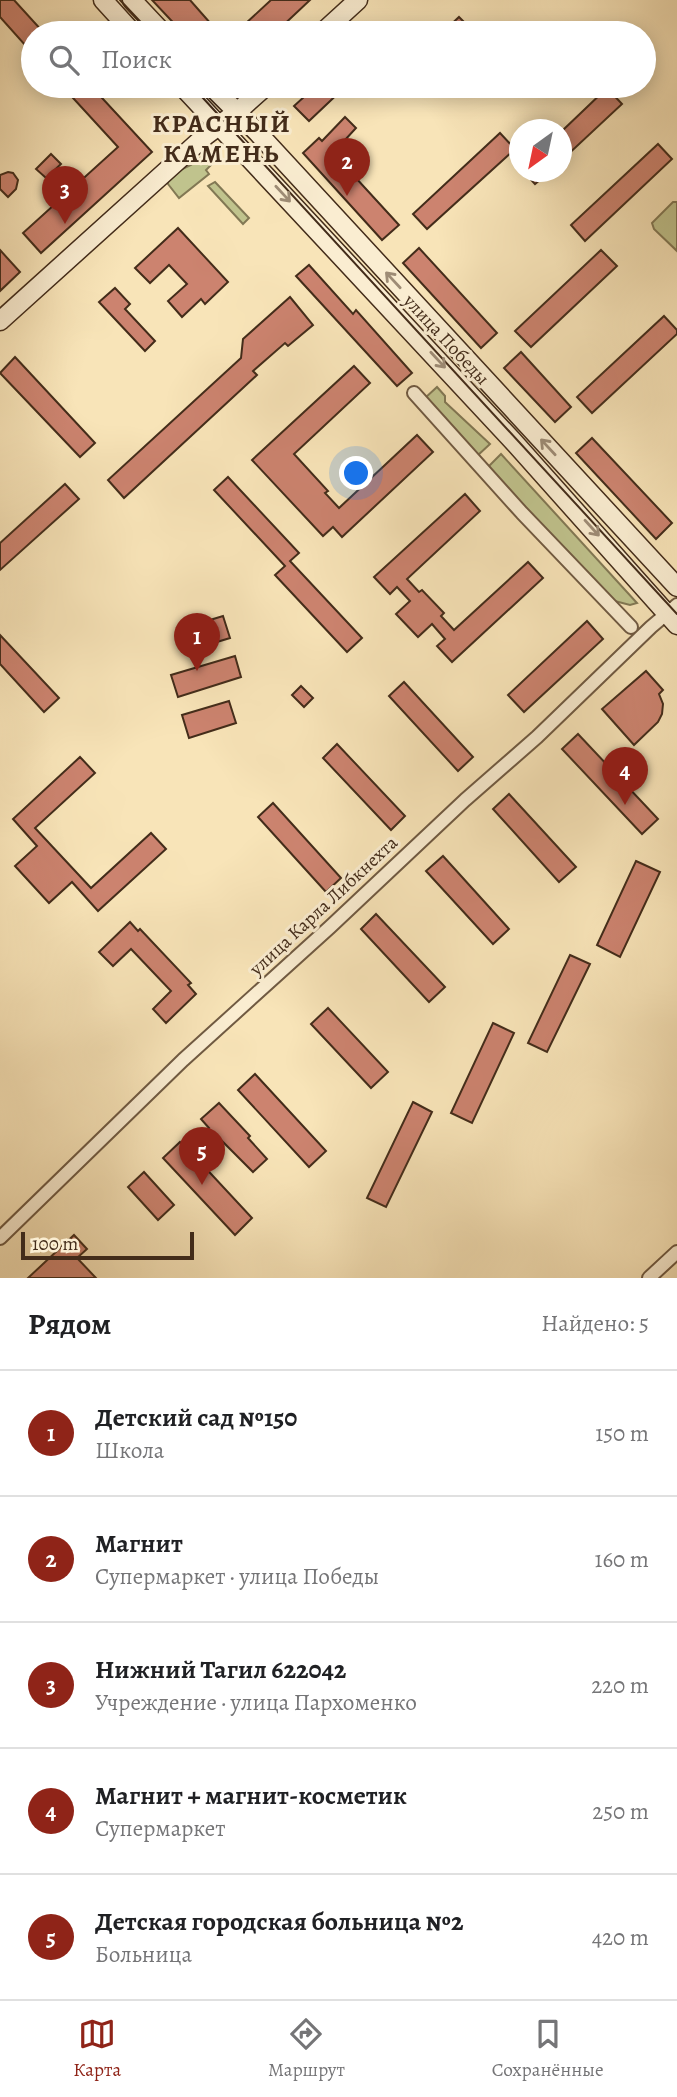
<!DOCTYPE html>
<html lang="ru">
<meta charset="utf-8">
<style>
:root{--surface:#fff;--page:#f6f6f6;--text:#202124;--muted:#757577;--line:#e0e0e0;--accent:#8f2418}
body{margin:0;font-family:Alegreya,serif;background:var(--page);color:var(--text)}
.compass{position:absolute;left:509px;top:119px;width:63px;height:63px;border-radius:50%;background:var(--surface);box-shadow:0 4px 18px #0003;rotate:213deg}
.scale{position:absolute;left:21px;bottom:18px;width:173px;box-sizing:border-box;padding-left:7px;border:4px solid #432c1a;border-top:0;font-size:19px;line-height:24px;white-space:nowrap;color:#432c1a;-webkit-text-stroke:5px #faedd1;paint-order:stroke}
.you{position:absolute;left:357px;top:474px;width:24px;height:24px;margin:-18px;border:5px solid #fff;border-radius:50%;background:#1a73e8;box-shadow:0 0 0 10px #1a73e833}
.badge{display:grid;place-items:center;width:46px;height:46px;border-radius:50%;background:var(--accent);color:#fff;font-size:23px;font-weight:700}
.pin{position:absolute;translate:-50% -58px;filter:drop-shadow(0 2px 4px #0008)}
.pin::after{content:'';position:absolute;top:37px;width:24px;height:21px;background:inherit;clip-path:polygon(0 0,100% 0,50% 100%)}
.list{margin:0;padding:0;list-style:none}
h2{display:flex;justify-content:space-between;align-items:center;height:91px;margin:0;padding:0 28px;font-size:30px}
h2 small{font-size:23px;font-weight:400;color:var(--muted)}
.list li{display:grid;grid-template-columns:46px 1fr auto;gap:21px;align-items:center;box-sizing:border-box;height:126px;padding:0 28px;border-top:2px solid var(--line)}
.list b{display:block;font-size:26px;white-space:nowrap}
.list p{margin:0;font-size:23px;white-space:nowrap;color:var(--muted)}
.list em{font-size:23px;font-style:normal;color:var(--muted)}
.icon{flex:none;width:38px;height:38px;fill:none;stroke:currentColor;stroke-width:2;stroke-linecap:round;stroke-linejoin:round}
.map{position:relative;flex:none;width:677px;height:1278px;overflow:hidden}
.search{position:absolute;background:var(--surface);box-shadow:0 4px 18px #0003;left:21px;right:21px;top:21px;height:77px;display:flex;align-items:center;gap:18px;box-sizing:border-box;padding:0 24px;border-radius:38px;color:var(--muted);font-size:26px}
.sheet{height:721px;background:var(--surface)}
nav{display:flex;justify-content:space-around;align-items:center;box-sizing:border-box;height:98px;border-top:2px solid var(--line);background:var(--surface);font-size:19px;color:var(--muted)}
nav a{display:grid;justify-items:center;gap:4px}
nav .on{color:var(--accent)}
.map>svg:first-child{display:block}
.green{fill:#c0c38d;stroke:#827854;stroke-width:2}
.building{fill:#cc836f;stroke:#432c1a;stroke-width:2}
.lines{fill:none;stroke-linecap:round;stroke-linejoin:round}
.street-casing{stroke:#705a42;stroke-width:16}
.secondary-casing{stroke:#432c1a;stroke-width:21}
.street{stroke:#faedd1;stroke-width:12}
.secondary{stroke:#faedd1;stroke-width:18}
.tram{stroke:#432c1a;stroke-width:2}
.oneway{stroke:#9e8c76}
.labels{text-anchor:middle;stroke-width:6;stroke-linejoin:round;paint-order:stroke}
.street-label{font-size:19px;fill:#432c1a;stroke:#faedd1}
.district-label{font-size:26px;font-weight:bold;letter-spacing:2px;fill:#432c1a;stroke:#faedd1}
</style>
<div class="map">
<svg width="677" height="1278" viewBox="0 0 677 1278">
<rect width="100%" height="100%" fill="#f8e4b8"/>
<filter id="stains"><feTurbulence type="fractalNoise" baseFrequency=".00286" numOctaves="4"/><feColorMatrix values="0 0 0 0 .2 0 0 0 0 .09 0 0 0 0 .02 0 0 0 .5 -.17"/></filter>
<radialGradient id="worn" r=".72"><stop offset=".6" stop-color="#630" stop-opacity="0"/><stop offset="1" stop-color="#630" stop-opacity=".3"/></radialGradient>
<!-- green -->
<g class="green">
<path d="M209 151 216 160 206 170 209 174 179 198 168 184V176L191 165Z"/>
<path d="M215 182 249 218 243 224 208 186Z"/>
<path d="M673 202H677V251L654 229 652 223Z"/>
<path d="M437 387 445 396V402L490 444 477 456 425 398Z"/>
<path d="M501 454 637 603 630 605 611 600 488 467Z"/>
</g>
<!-- building -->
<g class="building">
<path d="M0 0H14L44 33H33V54L0 17Z"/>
<path d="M152 0H190L211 24 244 25 271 0H310L275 33H183Z"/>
<path d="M459 17 475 33H442Z"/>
<path d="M62 86H91L152 152 41 253 23 233 118 147Z"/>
<path d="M316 86H346L309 121 294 106Z"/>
<path d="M607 88 622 104 562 160V131Z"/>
<path d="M345 117 356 128 333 153 399 225 382 240 303 153 319 138 322 141Z"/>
<path d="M500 133 515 149 427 229 413 214Z"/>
<path d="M658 144 672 159 585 241 571 225Z"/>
<path d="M51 154 61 164 46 178 36 169Z"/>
<path d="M8 172 13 173 18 180 16 189 8 197 0 189V175Z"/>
<path d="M524 172H549L535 184Z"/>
<path d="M178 228 228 282 205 304 201 299 182 317 168 301 187 284 169 265 150 283 135 268Z"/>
<path d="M419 248 497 333 481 348 403 263Z"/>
<path d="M0 250 20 272 0 291Z"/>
<path d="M601 250 617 266 531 347 515 331Z"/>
<path d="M309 265 353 314 356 310 412 373 397 386 296 276Z"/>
<path d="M115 288 130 304 125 309 155 341 145 351 99 302Z"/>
<path d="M290 297 313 325 288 346 285 343 253 371 257 375 124 498 108 480 241 358 243 339Z"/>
<path d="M664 316 677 330V334L592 413 577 397Z"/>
<path d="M521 352 571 407 555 422 504 368Z"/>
<path d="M15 357 95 443 80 457 0 373Z"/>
<path d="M354 366 370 383 294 454 328 491 325 493 339 508 417 435 433 452 342 537 333 527 323 536 252 460Z"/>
<path d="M592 438 672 523 656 539 576 453Z"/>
<path d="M228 477 299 553 290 561 362 638 347 652 275 575 285 566 214 490Z"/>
<path d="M65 484 79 499 0 570V543Z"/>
<path d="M465 494 480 511 407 579 419 592 422 590 444 613 441 616 454 630 528 562 543 578 452 662 437 646 445 639 432 624 418 637 396 614 410 601 397 587 390 594 374 577Z"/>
<path d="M223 616 230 638 184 652 177 630Z"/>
<path d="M587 621 603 639 524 712 508 695Z"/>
<path d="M0 635 59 698 44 712 0 664Z"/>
<path d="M235 656 241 677 178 697 171 675Z"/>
<path d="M646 671 663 690 659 694 663 704 662 714 658 722 634 745 602 709Z"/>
<path d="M404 682 473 757 458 771 389 696Z"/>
<path d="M301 686 313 698 304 707 292 695Z"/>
<path d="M229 701 236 723 189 738 182 715Z"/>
<path d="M578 734 658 819 642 834 562 749Z"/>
<path d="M337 744 405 816 391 830 323 758Z"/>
<path d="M80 757 95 773 35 828 91 888 151 833 166 849 98 911 72 882 49 903 15 866 37 846 13 819Z"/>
<path d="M509 794 576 867 559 882 493 809Z"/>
<path d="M273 803 341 878 326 892 258 817Z"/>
<path d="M443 856 509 929 493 944 426 871Z"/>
<path d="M636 861 660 872 620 957 597 945Z"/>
<path d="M376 914 445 987 429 1002 361 929Z"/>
<path d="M130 922 138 931 140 929 191 983 188 985 196 994 166 1023 153 1009 171 991 131 949 113 966 99 952Z"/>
<path d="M570 955 590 964 547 1052 528 1043Z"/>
<path d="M328 1008 388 1072 371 1088 311 1024Z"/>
<path d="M493 1023 514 1033 472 1123 451 1113Z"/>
<path d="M255 1074 326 1151 309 1167 238 1090Z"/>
<path d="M413 1102 432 1112 386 1207 367 1198Z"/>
<path d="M219 1103 250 1136 248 1138 267 1159 253 1172 221 1140 199 1161 252 1218 235 1235 163 1158 180 1142 187 1149 209 1128 201 1119Z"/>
<path d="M144 1172 174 1205 158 1220 128 1187Z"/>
<path d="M74 1235 87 1249 77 1258 96 1278H28Z"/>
</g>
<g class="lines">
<defs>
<g id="street">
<path d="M414 393 522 513 631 627"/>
<path d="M0 1238 183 1060 330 927 465 800 537 737 651 627 677 605"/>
<path d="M649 1278 677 1252"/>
</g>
<g id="secondary">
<path d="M103 0 133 33"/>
<path d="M132 0 163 33"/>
<path d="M322 33 358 0"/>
<path d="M182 86 512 440 677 625"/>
<path d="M211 86 257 132 677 587"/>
<path d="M0 321 205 136 237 112 266 86"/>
</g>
</defs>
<!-- street casing -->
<use href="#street" class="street-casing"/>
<!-- secondary casing -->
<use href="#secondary" class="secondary-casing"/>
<!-- street -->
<use href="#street" class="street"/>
<!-- secondary -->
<use href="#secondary" class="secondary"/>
<!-- tram -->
<g class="tram">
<path d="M120 0 151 33"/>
<path d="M192 86 677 614"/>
</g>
</g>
<!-- one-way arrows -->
<defs><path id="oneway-shaft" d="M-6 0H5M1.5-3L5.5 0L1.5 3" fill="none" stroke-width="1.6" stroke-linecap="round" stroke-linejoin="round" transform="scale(1.75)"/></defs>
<g class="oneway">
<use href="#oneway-shaft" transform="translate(283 194) rotate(47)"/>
<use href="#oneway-shaft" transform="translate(393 280) rotate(-133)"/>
<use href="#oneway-shaft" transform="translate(438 360) rotate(47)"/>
<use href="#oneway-shaft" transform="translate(548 447) rotate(-133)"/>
<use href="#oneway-shaft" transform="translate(592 528) rotate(48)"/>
</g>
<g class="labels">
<!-- street labels -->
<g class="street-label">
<text transform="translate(447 339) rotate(47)" y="7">улица Победы</text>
<text transform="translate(323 905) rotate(-43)" y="7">улица Карла Либкнехта</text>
</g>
<!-- district labels -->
<g class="district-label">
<text x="222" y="132">КРАСНЫЙ<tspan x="222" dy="30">КАМЕНЬ</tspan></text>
</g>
</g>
<rect width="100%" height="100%" filter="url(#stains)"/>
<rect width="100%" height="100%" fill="url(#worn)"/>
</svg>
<svg class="compass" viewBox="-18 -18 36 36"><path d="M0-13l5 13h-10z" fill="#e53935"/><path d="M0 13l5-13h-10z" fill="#757577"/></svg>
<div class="scale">100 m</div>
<div class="you"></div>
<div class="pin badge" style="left:197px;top:671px">1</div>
<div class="pin badge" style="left:347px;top:196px">2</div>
<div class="pin badge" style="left:65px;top:224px">3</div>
<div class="pin badge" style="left:625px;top:805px">4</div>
<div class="pin badge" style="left:202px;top:1185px">5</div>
<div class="search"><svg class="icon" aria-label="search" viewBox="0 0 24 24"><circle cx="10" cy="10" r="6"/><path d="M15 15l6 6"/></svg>Поиск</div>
</div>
<section class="sheet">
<h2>Рядом<small>Найдено: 5</small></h2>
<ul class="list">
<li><span class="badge">1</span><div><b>Детский сад №150</b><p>Школа</p></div><em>150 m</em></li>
<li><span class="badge">2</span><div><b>Магнит</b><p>Супермаркет · улица Победы</p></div><em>160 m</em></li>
<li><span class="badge">3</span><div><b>Нижний Тагил 622042</b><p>Учреждение · улица Пархоменко</p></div><em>220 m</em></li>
<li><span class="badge">4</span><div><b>Магнит + магнит-косметик</b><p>Супермаркет</p></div><em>250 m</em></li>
<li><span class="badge">5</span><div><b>Детская городская больница №2</b><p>Больница</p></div><em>420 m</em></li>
</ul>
</section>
<nav>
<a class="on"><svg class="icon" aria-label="map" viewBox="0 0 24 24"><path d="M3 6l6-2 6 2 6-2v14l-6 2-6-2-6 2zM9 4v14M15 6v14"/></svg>Карта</a>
<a><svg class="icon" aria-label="directions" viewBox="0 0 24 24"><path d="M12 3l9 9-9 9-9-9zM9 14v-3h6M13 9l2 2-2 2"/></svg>Маршрут</a>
<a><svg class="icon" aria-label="saved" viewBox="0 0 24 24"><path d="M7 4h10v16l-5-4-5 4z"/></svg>Сохранённые</a>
</nav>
